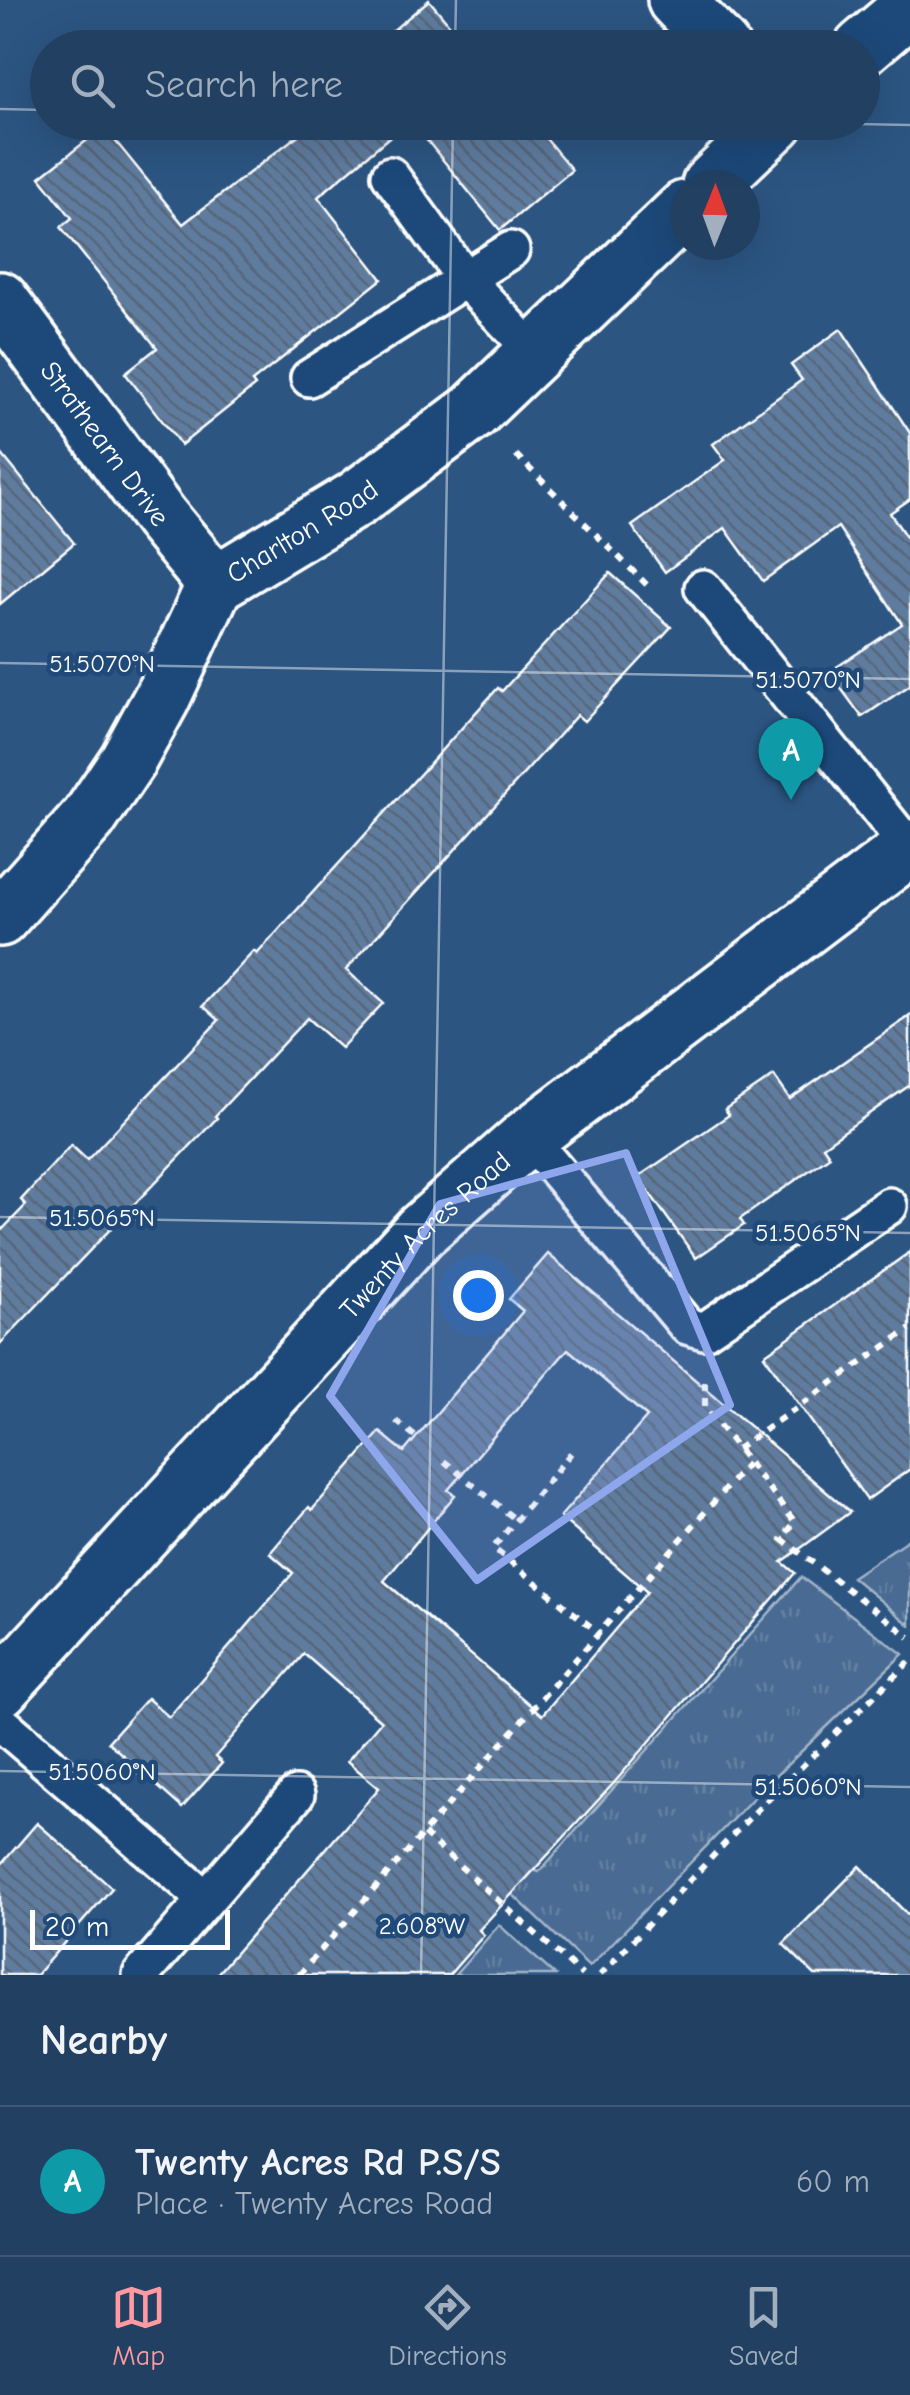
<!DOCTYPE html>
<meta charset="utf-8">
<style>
:root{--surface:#214062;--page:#2d4b6b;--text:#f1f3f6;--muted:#a2afbe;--line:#3e5977;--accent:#ff9aa2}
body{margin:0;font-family:"Comic Neue",sans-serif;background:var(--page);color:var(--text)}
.compass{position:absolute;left:670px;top:170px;width:90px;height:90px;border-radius:50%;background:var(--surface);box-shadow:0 10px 40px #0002;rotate:1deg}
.scale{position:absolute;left:30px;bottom:25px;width:200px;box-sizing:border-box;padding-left:10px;border:5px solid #fff;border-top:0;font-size:28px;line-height:35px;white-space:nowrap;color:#fff;-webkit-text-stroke:8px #1f4a7a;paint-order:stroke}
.you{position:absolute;left:478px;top:1295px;width:35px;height:35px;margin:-25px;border:8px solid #fff;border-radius:50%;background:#1a73e8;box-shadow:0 0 0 15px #1a73e833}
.badge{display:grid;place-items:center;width:65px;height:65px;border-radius:50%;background:var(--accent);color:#fff;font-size:32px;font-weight:700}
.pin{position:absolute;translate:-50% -82px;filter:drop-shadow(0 2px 5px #0008)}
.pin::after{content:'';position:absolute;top:52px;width:35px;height:30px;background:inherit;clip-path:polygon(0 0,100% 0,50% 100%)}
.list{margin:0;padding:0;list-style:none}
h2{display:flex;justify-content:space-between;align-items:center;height:130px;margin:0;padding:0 40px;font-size:42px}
h2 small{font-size:32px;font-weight:400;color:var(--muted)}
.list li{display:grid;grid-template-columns:65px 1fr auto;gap:30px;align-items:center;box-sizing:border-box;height:150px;padding:0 40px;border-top:2px solid var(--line)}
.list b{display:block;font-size:38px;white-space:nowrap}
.list p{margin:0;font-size:32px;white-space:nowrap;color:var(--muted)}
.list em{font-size:32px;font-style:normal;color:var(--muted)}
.icon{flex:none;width:55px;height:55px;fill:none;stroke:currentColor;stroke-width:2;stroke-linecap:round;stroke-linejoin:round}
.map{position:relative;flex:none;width:910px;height:1975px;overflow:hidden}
.search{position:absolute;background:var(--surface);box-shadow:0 10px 40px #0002;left:30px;right:30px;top:30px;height:110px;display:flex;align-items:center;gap:25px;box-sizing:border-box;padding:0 35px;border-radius:55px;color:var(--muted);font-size:38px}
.sheet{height:280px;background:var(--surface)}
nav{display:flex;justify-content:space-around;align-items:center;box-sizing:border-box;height:140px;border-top:2px solid var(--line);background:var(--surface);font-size:28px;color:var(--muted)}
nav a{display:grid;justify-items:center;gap:5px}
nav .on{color:var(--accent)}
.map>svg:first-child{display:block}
.grass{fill:url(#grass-tufts);stroke:#a4b5c8;stroke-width:2.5}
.building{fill:url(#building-back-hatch);stroke:#fff;stroke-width:2.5;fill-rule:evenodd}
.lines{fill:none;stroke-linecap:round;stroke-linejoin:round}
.lane-casing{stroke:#fff;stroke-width:42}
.street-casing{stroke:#fff;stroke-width:62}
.path{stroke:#fff;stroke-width:6;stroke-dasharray:8 8;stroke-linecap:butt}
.lane{stroke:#1f4a7a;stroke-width:35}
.street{stroke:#1f4a7a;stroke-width:55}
.marked{fill:#8ea6ec;fill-opacity:0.2;stroke:#8ea6ec;stroke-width:8;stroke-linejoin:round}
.ticks{fill:none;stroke:#fff;stroke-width:2.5;stroke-opacity:0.45}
.labels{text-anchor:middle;stroke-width:9;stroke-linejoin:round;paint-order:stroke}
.street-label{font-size:28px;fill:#fff;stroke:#1f4a7a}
.ticks-label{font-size:25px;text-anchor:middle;fill:#fff;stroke:#1f4a7a;stroke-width:9;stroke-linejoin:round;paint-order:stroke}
</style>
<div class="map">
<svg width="910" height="1975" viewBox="0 0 910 1975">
<defs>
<pattern id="grass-tufts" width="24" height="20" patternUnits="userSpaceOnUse" patternTransform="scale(2.5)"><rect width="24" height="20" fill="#486b92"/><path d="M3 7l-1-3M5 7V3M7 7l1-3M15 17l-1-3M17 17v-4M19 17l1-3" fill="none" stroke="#6381a2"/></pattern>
<pattern id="building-back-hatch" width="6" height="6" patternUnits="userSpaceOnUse" patternTransform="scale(2.5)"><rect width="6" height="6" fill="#5e7c9f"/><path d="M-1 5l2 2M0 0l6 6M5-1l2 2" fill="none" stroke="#56667a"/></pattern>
</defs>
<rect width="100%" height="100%" fill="#2c5582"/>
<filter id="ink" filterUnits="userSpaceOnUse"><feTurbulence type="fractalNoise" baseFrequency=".01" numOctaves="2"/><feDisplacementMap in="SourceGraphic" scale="20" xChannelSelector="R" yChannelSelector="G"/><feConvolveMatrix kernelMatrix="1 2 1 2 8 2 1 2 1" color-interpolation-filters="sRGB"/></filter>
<g filter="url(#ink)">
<!-- grass -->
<g class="grass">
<path d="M910 1538V1625L852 1577Z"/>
<path d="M801 1577 903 1654 762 1789 589 1967 511 1893 533 1870 539 1872Z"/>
<path d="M499 1925 555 1975H455Z"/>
</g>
<!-- building -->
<g class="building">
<path d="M429 0 469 48H372Z"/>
<path d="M315 122H407L318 197 382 279 252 382 255 386 181 445 125 373 157 348 61 227 72 218 40 177 104 127 183 224Z"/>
<path d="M412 122H532L572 170 500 230Z"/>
<path d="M841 329 910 433V499L890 513 910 543V685L862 717 829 672 902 624 838 527 763 581 725 528 665 572 632 526 725 460 713 444 802 380 791 365Z"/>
<path d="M0 452 74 543 0 604Z"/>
<path d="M610 573 671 627 584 721 577 715 346 970 383 1003 341 1048 307 1018 215 1116 217 1118 0 1344V1232L26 1205 21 1200 71 1145 87 1160 219 1020 203 1006 254 951 257 954 498 688 502 691Z"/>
<path d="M910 1016V1085L823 1146 830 1156 740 1219 744 1225 696 1258 638 1177 729 1115 725 1109 774 1076 790 1099Z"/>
<path d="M910 1252V1469L867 1500 764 1355Z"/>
<path d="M548 1254 850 1512 782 1562 795 1573 614 1783 479 1930 484 1935 449 1975H216L379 1788 347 1761 381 1721 304 1654 215 1757 222 1763 182 1808 108 1742 147 1698 169 1717 293 1573 270 1553 309 1507 312 1510 380 1432 404 1452 523 1311 509 1299ZM568 1349 647 1417 560 1517 647 1592 542 1715 384 1581 455 1495 448 1490Z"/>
<path d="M37 1823 112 1888 36 1975H0V1866Z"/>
<path d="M860 1866 910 1917V1975H815L783 1944Z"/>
</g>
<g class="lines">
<defs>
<g id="lane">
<path d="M390 175 465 279 534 352"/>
<path d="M309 378 511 250"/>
<path d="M703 588 910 849"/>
<path d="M528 1137 687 1326 704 1331 889 1206"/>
<path d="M0 1722 206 1899"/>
<path d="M141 1975 296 1795"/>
</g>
<g id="street">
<path d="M676 0 722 48"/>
<path d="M862 48 910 7"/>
<path d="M710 185 776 122"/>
<path id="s1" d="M0 300 160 517 215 584"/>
<path id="s2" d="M0 918 89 818 128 760 162 698 215 584 356 499 473 412 685 209"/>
<path id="s3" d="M0 1689 420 1232 528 1137 910 848"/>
</g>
</defs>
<!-- lane casing -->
<use href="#lane" class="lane-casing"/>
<!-- street casing -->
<use href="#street" class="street-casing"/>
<!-- path -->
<g class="path">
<path d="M516 455 649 587"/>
<path d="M705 1382V1407L795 1522 782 1539 910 1637"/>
<path d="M396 1421 416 1437"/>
<path d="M737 1449 910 1329"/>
<path d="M571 1453 493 1548 600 1634"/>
<path d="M444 1461 516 1520"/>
<path d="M424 1834 582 1975"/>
<path d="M299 1975 748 1463"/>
<path d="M600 1975 750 1817 910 1661"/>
</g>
<!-- lane -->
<use href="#lane" class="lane"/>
<!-- street -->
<use href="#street" class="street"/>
</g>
</g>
<!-- marked area -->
<path class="marked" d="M626 1153 730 1405 477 1580 330 1396 440 1204Z"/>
<!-- ticks -->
<path class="ticks" d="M455 48 456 0M0 109 48 110M750 122 910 125M0 663 910 679M0 1217 910 1233M0 1771 910 1787M421 1975 453 122"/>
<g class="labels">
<!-- street labels -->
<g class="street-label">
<text dy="10" stroke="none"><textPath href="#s1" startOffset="178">Strathearn Drive</textPath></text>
<text dy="10" stroke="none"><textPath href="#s2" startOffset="502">Charlton Road</textPath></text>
<text dy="10" stroke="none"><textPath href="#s3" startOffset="622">Twenty Acres Road</textPath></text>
</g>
</g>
<g class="ticks-label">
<text x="102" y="672">51.5070°N</text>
<text x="808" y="688">51.5070°N</text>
<text x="102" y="1226">51.5065°N</text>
<text x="808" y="1241">51.5065°N</text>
<text x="102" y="1780">51.5060°N</text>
<text x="808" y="1795">51.5060°N</text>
<text x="422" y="1934">2.608°W</text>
</g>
</svg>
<svg class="compass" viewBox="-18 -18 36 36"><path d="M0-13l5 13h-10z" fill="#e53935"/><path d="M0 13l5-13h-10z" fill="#a2afbe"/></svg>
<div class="scale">20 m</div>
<div class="you"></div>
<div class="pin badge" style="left:791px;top:800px;background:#0f9aa8">A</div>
<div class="search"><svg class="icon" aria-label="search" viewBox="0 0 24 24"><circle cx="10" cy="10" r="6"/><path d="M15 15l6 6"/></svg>Search here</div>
</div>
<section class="sheet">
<h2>Nearby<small></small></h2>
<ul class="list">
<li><span class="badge" style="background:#0f9aa8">A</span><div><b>Twenty Acres Rd P.S/S</b><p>Place · Twenty Acres Road</p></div><em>60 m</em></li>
</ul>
</section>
<nav>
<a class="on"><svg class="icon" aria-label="map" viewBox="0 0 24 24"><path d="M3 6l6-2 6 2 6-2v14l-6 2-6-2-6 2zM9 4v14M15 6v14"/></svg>Map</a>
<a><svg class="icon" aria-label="directions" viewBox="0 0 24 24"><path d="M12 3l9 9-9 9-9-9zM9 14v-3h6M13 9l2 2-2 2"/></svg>Directions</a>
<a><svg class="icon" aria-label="saved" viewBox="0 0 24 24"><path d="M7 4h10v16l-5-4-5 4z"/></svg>Saved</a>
</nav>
